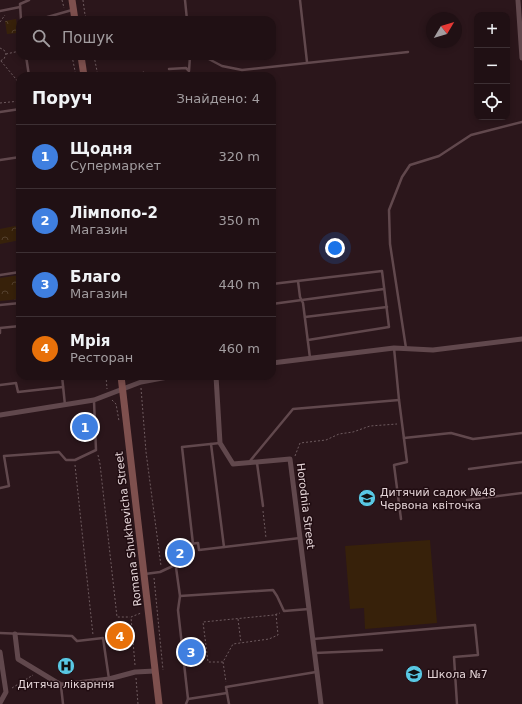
<!DOCTYPE html>
<html lang="uk">
<meta charset="utf-8">
<style>
:root{--surface:#201014;--page:#2d1e22;--text:#f1f3f6;--muted:#a29da0;--line:#3d3034;--accent:#8c9099}
body{margin:0;font-family:"DejaVu Sans",sans-serif;background:var(--page);color:var(--text)}
.controls{position:absolute;right:12px;top:12px;display:grid;overflow:hidden;border-radius:8px;box-shadow:0 2px 6px #0003}
.controls button{width:36px;height:36px;display:grid;place-items:center;padding:0;border:0;border-bottom:1px solid var(--line);background:var(--surface);color:var(--text);font:20px sans-serif}
.compass{position:absolute;left:426px;top:12px;width:36px;height:36px;border-radius:50%;background:var(--surface);box-shadow:0 2px 6px #0003;rotate:52deg}
.you{position:absolute;left:335px;top:248px;width:14px;height:14px;margin:-10px;border:3px solid #fff;border-radius:50%;background:#1a73e8;box-shadow:0 0 0 6px #1a73e833}
.badge{display:grid;place-items:center;width:26px;height:26px;border-radius:50%;background:var(--accent);color:#fff;font-size:13px;font-weight:700}
.pin{position:absolute;translate:-50% -50%;border:2px solid #fff;box-shadow:0 1px 4px #0006}
.list{margin:0;padding:0;list-style:none}
h2{display:flex;justify-content:space-between;align-items:center;height:52px;margin:0;padding:0 16px;font-size:17px}
h2 small{font-size:13px;font-weight:400;color:var(--muted)}
.list li{display:grid;grid-template-columns:26px 1fr auto;gap:12px;align-items:center;box-sizing:border-box;height:64px;padding:0 16px;border-top:1px solid var(--line)}
.list b{display:block;font-size:15px;white-space:nowrap}
.list p{margin:0;font-size:13px;white-space:nowrap;color:var(--muted)}
.list em{font-size:13px;font-style:normal;color:var(--muted)}
.icon{flex:none;width:22px;height:22px;fill:none;stroke:currentColor;stroke-width:2;stroke-linecap:round;stroke-linejoin:round}
.map{position:relative;flex:none;width:522px;height:704px;overflow:hidden}
.search{position:absolute;background:var(--surface);box-shadow:0 2px 6px #0003;left:16px;top:16px;width:260px;height:44px;display:flex;align-items:center;gap:10px;box-sizing:border-box;padding:0 14px;border-radius:12px;color:var(--muted);font-size:15px}
.panel{position:absolute;background:var(--surface);box-shadow:0 2px 6px #0003;left:16px;top:72px;width:260px;height:308px;border-radius:12px}
.map>svg:first-child{display:block}
.park{fill:url(#park-crowns)}
.pitch{fill:#37210a}
.lines{fill:none;stroke-linecap:round;stroke-linejoin:round}
.path{stroke:#6e5b5f;stroke-width:1;stroke-dasharray:2 2;stroke-linecap:butt}
.service{stroke:#61484d;stroke-width:2.5}
.minor{stroke:#61484d;stroke-width:5}
.secondary{stroke:#7e504e;stroke-width:7}
.labels{text-anchor:middle;stroke-width:3;stroke-linejoin:round;paint-order:stroke}
.poi-label{font-size:11px;fill:#e4d4d7;stroke:#210d12;text-anchor:start}
.street-label{font-size:11px;fill:#e4d4d7;stroke:#210d12}
</style>
<div class="map">
<svg width="522" height="704" viewBox="0 0 522 704">
<defs>
<pattern id="park-crowns" width="20" height="18" patternUnits="userSpaceOnUse"><rect width="20" height="18" fill="#37210a"/><path d="M2 6a3 3 0 1 1 6 0M12 15a3 3 0 1 1 6 0" fill="none" stroke="#54402d"/></pattern>
</defs>
<rect width="100%" height="100%" fill="#2b161b"/>
<!-- park -->
<g class="park">
<path d="M16 19 18 33 7 34 5 21Z"/>
<path d="M20 225V240L0 244V229Z"/>
<path d="M20 275V299L0 301V278Z"/>
</g>
<!-- pitch -->
<path class="pitch" d="M430 540 437 623 365 629 364 608 350 609 345 546Z"/>
<g class="lines">
<!-- path -->
<g class="path">
<path d="M62 0 64 8"/>
<path d="M83 0 85 15 87 17 88 20"/>
<path d="M0 22 5 15"/>
<path d="M17 26H20"/>
<path d="M0 48 4 50 6 54 4 59 0 61"/>
<path d="M6 54 20 51"/>
<path d="M72 56 76 76"/>
<path d="M94 56 98 76"/>
<path d="M1 61 20 84"/>
<path d="M119 76 144 72"/>
<path d="M0 103 20 101"/>
<path d="M106 376 107 389"/>
<path d="M141 388 146 452 161 566"/>
<path d="M112 400 116 404 119 421"/>
<path d="M98 455 100 464 117 617H130"/>
<path d="M295 456 300 443 326 440 339 434 353 432 370 426 397 424"/>
<path d="M75 465 93 635"/>
<path d="M263 511 266 538"/>
<path d="M154 578 163 670"/>
<path d="M276 614 278 635 269 639 233 644 223 662H208L203 622 274 615 280 613"/>
<path d="M238 619 241 643"/>
<path d="M223 662 226 682"/>
<path d="M135 665 131 617 141 613"/>
<path d="M136 678 138 704"/>
<path d="M12 688 33 675"/>
</g>
<!-- service -->
<g class="service">
<path d="M185 0 187 20"/>
<path d="M300 0 307 62"/>
<path d="M0 11 20 7"/>
<path d="M44 18 72 10"/>
<path d="M21 20 20 4 29 0"/>
<path d="M26 56 29 76"/>
<path d="M203 56 222 66 242 70 408 52"/>
<path d="M169 69 186 68 189 71 190 56"/>
<path d="M0 112 20 109"/>
<path d="M0 160 20 157"/>
<path d="M0 275 20 272"/>
<path d="M298 281 300 297 303 303 310 358"/>
<path d="M272 284 382 271 389 327 308 340"/>
<path d="M272 304 384 289"/>
<path d="M0 305 20 303"/>
<path d="M305 317 387 307"/>
<path d="M0 333V328L20 326"/>
<path d="M394 348 399 400 407 462 394 465 401 519"/>
<path d="M406 348 390 244 389 210 402 177 410 165 439 156 471 135 522 122"/>
<path d="M62 376 65 405"/>
<path d="M0 385 16 383 18 392 63 387"/>
<path d="M404 438 451 433 473 439 522 433"/>
<path d="M211 444 224 547"/>
<path d="M250 461 293 409 399 400"/>
<path d="M257 463 263 506"/>
<path d="M469 469 522 462"/>
<path d="M0 488 9 486 4 456 59 452 66 460H75L96 450 94 401"/>
<path d="M467 500 522 493"/>
<path d="M193 544 182 447 220 443"/>
<path d="M181 545 198 543 199 550 300 538"/>
<path d="M174 553 180 596 178 610 188 699 186 704"/>
<path d="M145 574 160 572 175 565"/>
<path d="M180 596 273 590 277 596 284 611 309 609"/>
<path d="M0 633 72 636 77 641 103 638 109 679"/>
<path d="M313 639 475 625 478 655 454 657 457 704"/>
<path d="M315 653 382 650"/>
<path d="M61 686 63 704"/>
<path d="M227 693 229 704"/>
<path d="M188 699 227 693 226 687 316 672"/>
</g>
<!-- minor -->
<g class="minor">
<path d="M518 0 522 58"/>
<path d="M272 363 394 348 433 350 522 339"/>
<path d="M216 376 220 443 233 464 290 459 321 704"/>
<path d="M0 415 94 400 141 382 173 376"/>
<path d="M15 634 18 659 61 685 109 679 135 672 155 671"/>
<path d="M0 652 6 692 0 703"/>
</g>
<!-- secondary -->
<g class="secondary">
<path d="M72 0 75 20"/>
<path d="M81 56 84 76"/>
<path d="M121 376 159 704"/>
</g>
</g>
<!-- icons -->
<defs>
<symbol id="school-disc" viewBox="-11 -11 22 22"><circle r="9.5" fill="#59c8e4" stroke="#210d12"/><path d="M0-5L7-2L0 1L-7-2ZM-4 1L0 2.5L4 1V4Q0 6-4 4Z" fill="#111"/></symbol>
<symbol id="hospital-disc" viewBox="-11 -11 22 22"><circle r="9.5" fill="#59c8e4" stroke="#210d12"/><path d="M-5-5h3v3.5h4V-5h3V5h-3V1.5h-4V5h-3Z" fill="#111"/></symbol>
</defs>
<g fill-rule="evenodd">
<use href="#school-disc" x="357" y="488" width="20" height="20"/>
<use href="#hospital-disc" x="56" y="656" width="20" height="20"/>
<use href="#school-disc" x="404" y="664" width="20" height="20"/>
</g>
<g class="labels">
<!-- poi labels -->
<g class="poi-label">
<text x="380" y="496">Дитячий садок №48<tspan x="380" dy="13">Червона квіточка</tspan></text>
<text x="427" y="678">Школа №7</text>
<text x="66" y="688" text-anchor="middle">Дитяча лікарння</text>
</g>
<!-- street labels -->
<g class="street-label">
<text transform="translate(306 506) rotate(83)" y="4">Horodnia Street</text>
<text transform="translate(128 529) rotate(-97)" y="4">Romana Shukhevicha Street</text>
</g>
</g>
</svg>
<div class="controls">
<button>+</button>
<button>−</button>
<button><svg class="icon" aria-label="locate" viewBox="0 0 24 24"><circle cx="12" cy="12" r="6"/><path d="M12 2v4M12 18v4M2 12h4M18 12h4"/></svg></button>
</div>
<svg class="compass" viewBox="-18 -18 36 36"><path d="M0-13l5 13h-10z" fill="#e53935"/><path d="M0 13l5-13h-10z" fill="#a29da0"/></svg>
<div class="you"></div>
<div class="pin badge" style="left:85px;top:427px;background:#3f7fe0">1</div>
<div class="pin badge" style="left:180px;top:553px;background:#3f7fe0">2</div>
<div class="pin badge" style="left:191px;top:652px;background:#3f7fe0">3</div>
<div class="pin badge" style="left:120px;top:636px;background:#e8710a">4</div>
<div class="search"><svg class="icon" aria-label="search" viewBox="0 0 24 24"><circle cx="10" cy="10" r="6"/><path d="M15 15l6 6"/></svg>Пошук</div>
<section class="panel">
<h2>Поруч<small>Знайдено: 4</small></h2>
<ul class="list">
<li><span class="badge" style="background:#3f7fe0">1</span><div><b>Щодня</b><p>Супермаркет</p></div><em>320 m</em></li>
<li><span class="badge" style="background:#3f7fe0">2</span><div><b>Лімпопо-2</b><p>Магазин</p></div><em>350 m</em></li>
<li><span class="badge" style="background:#3f7fe0">3</span><div><b>Благо</b><p>Магазин</p></div><em>440 m</em></li>
<li><span class="badge" style="background:#e8710a">4</span><div><b>Мрія</b><p>Ресторан</p></div><em>460 m</em></li>
</ul>
</section>
</div>
